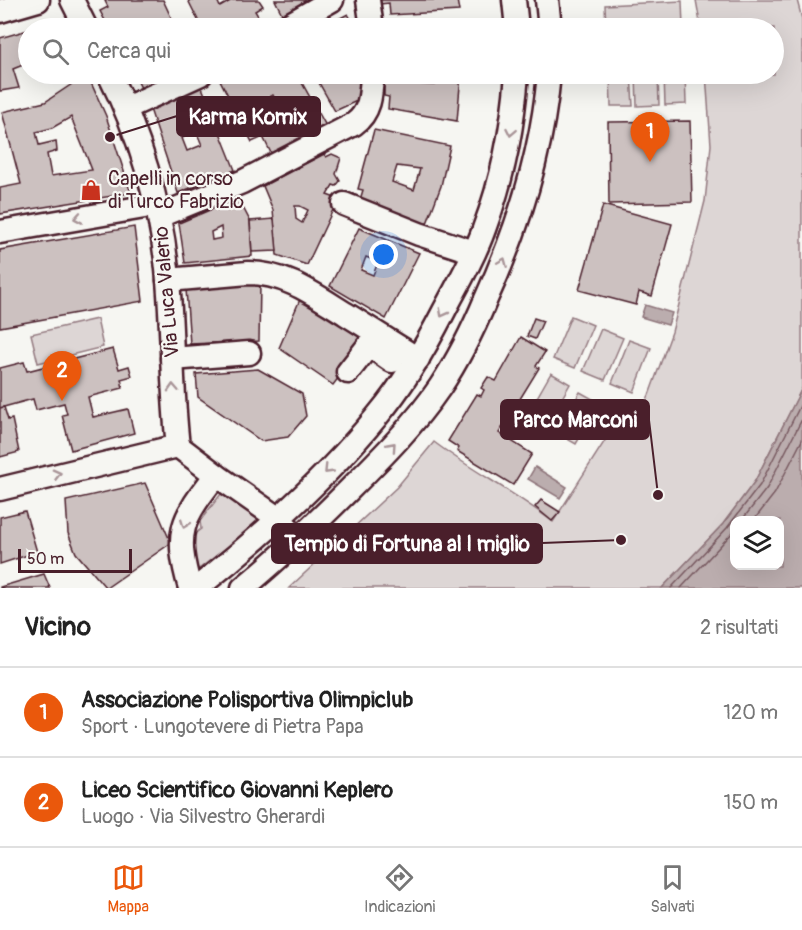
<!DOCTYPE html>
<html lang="it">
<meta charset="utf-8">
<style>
:root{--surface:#fff;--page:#f2f2f2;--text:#222;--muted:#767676;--line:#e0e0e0;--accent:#ea580c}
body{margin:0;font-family:Pangolin,sans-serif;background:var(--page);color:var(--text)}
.controls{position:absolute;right:18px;bottom:18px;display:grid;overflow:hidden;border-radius:12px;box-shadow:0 6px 24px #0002}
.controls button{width:54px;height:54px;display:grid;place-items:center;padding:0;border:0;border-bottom:2px solid var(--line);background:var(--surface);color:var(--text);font:30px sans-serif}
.scale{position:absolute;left:18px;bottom:15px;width:114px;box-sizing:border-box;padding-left:6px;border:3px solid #4a1f2b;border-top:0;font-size:16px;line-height:21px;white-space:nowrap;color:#4a1f2b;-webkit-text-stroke:4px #f6f6f2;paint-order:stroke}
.you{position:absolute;left:384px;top:255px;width:21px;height:21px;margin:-15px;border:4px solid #fff;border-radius:50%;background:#1a73e8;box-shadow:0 0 0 9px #1a73e833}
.badge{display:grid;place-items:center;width:39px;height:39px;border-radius:50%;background:var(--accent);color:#fff;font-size:20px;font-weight:700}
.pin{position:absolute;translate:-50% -50px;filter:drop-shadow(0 2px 3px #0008)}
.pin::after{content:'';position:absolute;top:32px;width:21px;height:18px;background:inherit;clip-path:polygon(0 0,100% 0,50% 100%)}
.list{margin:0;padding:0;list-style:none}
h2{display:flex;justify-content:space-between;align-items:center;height:78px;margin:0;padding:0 24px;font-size:26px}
h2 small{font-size:20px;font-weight:400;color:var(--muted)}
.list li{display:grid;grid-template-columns:39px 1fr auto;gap:18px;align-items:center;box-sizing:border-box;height:90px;padding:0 24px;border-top:2px solid var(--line)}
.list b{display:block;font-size:22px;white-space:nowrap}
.list p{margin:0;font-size:20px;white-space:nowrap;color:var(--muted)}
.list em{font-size:20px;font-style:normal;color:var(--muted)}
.icon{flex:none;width:33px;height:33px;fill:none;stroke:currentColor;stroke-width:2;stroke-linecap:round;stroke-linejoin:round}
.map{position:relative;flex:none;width:802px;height:588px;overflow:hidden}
.search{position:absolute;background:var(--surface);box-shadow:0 6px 24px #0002;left:18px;right:18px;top:18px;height:66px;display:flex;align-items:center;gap:15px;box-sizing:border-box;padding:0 21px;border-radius:33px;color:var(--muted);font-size:22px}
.sheet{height:258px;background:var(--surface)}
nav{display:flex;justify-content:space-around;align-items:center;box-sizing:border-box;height:84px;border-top:2px solid var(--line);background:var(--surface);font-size:16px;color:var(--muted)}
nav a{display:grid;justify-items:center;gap:3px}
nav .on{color:var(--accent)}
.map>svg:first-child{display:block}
.green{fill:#ddd6d5;stroke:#947a80;stroke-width:1.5}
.water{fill:#bbadae;stroke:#8e747a;stroke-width:1.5;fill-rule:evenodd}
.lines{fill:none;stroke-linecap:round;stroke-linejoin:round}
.shore{stroke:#77585f;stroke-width:1.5}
.building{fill:#ccc1c0;stroke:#4a1f2b;stroke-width:1.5;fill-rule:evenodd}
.minor-casing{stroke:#4a1f2b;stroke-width:27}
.minor{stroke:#f6f6f2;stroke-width:22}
.oneway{stroke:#a99598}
.labels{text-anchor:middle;stroke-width:4.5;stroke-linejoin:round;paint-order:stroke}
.poi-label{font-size:20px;fill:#4a1f2b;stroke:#f6f6f2;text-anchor:start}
.street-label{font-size:20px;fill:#4a1f2b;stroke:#f6f6f2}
.leader{fill:none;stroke:#4a1f2b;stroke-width:2}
.callout-dot{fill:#4a1f2b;stroke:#f6f6f2;stroke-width:2}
.callout{fill:#4a1f2b;stroke:#4a1f2b;stroke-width:2}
.callout-label{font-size:21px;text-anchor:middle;font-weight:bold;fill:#fff}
</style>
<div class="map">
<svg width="802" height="588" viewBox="0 0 802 588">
<rect width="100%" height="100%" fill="#f6f6f2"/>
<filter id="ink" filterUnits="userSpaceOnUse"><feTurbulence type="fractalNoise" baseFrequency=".0167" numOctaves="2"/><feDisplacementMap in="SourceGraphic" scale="12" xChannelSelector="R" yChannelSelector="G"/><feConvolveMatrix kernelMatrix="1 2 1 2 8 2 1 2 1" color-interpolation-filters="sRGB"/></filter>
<g filter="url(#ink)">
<!-- green -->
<g class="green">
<path d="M696 0H797L802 19V388L755 481 723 524 662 588H289L397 487 434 442C472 471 515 492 553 522L620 417 634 428 649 395 672 332 705 201 711 145 706 74H774V28H701Z"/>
<path d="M682 1 683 28H606L605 5Z"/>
<path d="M610 74H631L633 106H611Z"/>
<path d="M636 74H658L659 105 637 106Z"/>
<path d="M664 74H685L686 104 665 105Z"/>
<path d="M571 316 593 325 575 368 553 359Z"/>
<path d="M97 319 103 347 38 363 31 334Z"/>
<path d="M601 329 623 338 605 380 583 371Z"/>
<path d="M629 340 651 348 634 392 612 383Z"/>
<path d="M551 373 570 384 546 426 527 415Z"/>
<path d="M580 392 600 403 576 444 557 433Z"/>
<path d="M221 494 267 521 235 548H226L195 572 185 541 201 529 200 521Z"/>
</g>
<!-- water -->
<g class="water">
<path d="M645 305 672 313 668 325 641 317Z"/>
<path d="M802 388V588H662L723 524 755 481ZM780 520V566H734V520Z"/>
<path d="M535 467 567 487 560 498 528 479Z"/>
</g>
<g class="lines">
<!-- shore -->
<g class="shore">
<path d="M742 520 767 488 802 419"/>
<path d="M754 520 775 493 802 440"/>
<path d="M671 588 727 528 760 485 802 402"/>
<path d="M681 588 734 531"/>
</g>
</g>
<!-- building -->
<g class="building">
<path d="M108 0H163L176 28H152L150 23 138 28H109L100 11 108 7 105 1Z"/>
<path d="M188 0H217L220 7 232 0H259L263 6 255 11 264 26 258 28H222L221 25 215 28H202Z"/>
<path d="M275 0H315L285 20Z"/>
<path d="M379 0H457L459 11 390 15 389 3 380 4Z"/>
<path d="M348 14 356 28H321Z"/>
<path d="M56 22 60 28H34Z"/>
<path d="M28 30V63L13 69 19 88 0 91V38Z"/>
<path d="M87 74 106 116 131 193 0 214V188L21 184 2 112 45 102ZM71 117 92 170 51 176 47 154 57 151 56 141 39 145 36 132 52 128Z"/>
<path d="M134 74H177L142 90Z"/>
<path d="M228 74H297L326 126 271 153 263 137 252 142 219 78ZM273 95 280 108 267 116 260 102Z"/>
<path d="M314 74H360L359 100 335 111Z"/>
<path d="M384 74H416L415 84 435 85V74H461L457 121 388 109 389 97 384 96Z"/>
<path d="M201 85 235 170 178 193 150 109ZM196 131 202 145 187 151 182 138Z"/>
<path d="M690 121 692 202 609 204 608 122Z"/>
<path d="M374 130 450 146 441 186 426 226 359 203 363 190 358 189ZM397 166 420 169 414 190 392 182Z"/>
<path d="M324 154 326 157 332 154 341 158 336 174 340 181 336 186 333 185 327 195 338 199 307 265 277 255 273 210 263 186ZM295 206H300L308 210 302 223 296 219Z"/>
<path d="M238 198 250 221 252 256 185 263 179 223ZM221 227 222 238 212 240 211 232Z"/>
<path d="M603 205 672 224 652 296 639 292 636 305 579 290Z"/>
<path d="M274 219 277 251 252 252 250 221Z"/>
<path d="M134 227 143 301 0 327V250Z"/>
<path d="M359 228 419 253 386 319 330 286ZM366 257 378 262 373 275 361 270Z"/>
<path d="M260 284 259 341 190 344 186 289Z"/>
<path d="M301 297 367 340 333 385 279 348Z"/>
<path d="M534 318 543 321 535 339 527 336Z"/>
<path d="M521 337 545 352 536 366 539 368 499 433 532 454 513 485 457 451 459 448 448 441 477 394 481 396 484 390 481 388 488 377 496 381Z"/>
<path d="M113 349 119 369 129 366 132 376 121 379 123 388 88 397 93 417 128 409 134 433 71 450 62 415 67 414 64 403 36 410 33 399 0 408V368L24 362 27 371Z"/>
<path d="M258 369 302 394 306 416 288 437 261 441 198 397 196 374Z"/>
<path d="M4 407 8 420 12 419 19 452 0 457V408Z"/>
<path d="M145 483 171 543 106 588 76 553 68 533 66 501Z"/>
<path d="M541 500 560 512 552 521 535 507Z"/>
<path d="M25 511 37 552 0 564V517Z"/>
<path d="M44 574 50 588H0V587Z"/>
</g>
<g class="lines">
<defs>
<g id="minor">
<path d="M72 0 86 28"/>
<path d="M368 0 372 28"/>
<path d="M514 0 517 28"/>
<path d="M547 0 550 28"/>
<path d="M0 11 38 0"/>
<path d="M283 28 332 0"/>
<path d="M109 74C139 133 160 202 167 269 173 328 171 387 178 446"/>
<path d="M126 108 201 74"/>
<path d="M344 204 419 234 474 252"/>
<path d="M159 216 242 182 354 124C371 112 371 93 372 74"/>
<path d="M0 232 156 205"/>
<path d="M168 280 248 273C286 273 315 295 346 314 370 329 394 344 418 359"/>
<path d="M172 359 249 353"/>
<path d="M348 372 369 345 392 361"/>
<path d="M178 446 216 475 279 519 290 530"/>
<path d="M0 489 178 446"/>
<path d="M190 588C174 532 181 520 216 475"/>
<path d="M197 588C262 536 325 480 378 415 405 383 425 348 444 311 458 284 474 258 484 229 503 179 513 126 517 74"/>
<path d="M243 588C281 557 315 524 350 489 382 457 414 425 440 387 458 360 473 330 486 299 519 227 542 153 549 74"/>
</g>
</defs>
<!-- minor casing -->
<use href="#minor" class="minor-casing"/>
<!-- minor -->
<use href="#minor" class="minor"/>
</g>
<!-- one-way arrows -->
<defs><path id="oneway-chevron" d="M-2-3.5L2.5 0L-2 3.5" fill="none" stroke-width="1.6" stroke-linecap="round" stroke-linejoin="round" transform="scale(1.5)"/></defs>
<g class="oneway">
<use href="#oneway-chevron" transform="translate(511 132) rotate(101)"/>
<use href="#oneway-chevron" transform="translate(78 218) rotate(170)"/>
<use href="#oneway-chevron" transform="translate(503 262) rotate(-67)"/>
<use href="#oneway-chevron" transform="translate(443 313) rotate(118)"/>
<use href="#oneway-chevron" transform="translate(173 388) rotate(-93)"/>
<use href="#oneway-chevron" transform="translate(392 446) rotate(-48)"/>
<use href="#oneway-chevron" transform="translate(328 470) rotate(134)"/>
<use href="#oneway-chevron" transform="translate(57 474) rotate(-14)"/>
<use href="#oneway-chevron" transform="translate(185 524) rotate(110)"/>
</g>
</g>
<!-- icons -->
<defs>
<symbol id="shop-bare" viewBox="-9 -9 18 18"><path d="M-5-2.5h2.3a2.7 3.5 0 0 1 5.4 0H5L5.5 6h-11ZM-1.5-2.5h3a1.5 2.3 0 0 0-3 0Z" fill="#c8321e" stroke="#f6f6f2" stroke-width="2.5" paint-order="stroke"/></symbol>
</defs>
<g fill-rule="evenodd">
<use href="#shop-bare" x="76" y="175" width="30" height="30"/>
</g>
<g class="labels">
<!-- poi labels -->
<g class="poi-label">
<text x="108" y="185">Capelli in corso<tspan x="108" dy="23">di Turco Fabrizio</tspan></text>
</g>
<!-- street labels -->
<g class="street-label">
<text transform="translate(166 292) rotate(-95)" y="7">Via Luca Valerio</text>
</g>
</g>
<!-- callouts -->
<path class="leader" d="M110 137L177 116M658 495L649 420M621 540L542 543"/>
<g class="callout-dot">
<circle cx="110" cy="137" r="6"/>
<circle cx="658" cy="495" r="6"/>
<circle cx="621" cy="540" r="6"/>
</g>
<g class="callout">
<rect x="177" y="97" width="143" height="39" rx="6"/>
<rect x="501" y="400" width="148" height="39" rx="6"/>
<rect x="272" y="524" width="270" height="39" rx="6"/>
</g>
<g class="callout-label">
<text x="248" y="124">Karma Komix</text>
<text x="575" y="427">Parco Marconi</text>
<text x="407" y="551">Tempio di Fortuna al I miglio</text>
</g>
</svg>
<div class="controls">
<button><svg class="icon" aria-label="layers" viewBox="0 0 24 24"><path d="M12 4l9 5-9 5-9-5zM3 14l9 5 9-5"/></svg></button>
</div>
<div class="scale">50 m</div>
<div class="you"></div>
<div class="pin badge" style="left:650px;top:162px">1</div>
<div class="pin badge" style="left:62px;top:401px">2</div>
<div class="search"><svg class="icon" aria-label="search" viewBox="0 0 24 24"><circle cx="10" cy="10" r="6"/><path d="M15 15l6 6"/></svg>Cerca qui</div>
</div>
<section class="sheet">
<h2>Vicino<small>2 risultati</small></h2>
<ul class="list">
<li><span class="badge">1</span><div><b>Associazione Polisportiva Olimpiclub</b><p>Sport · Lungotevere di Pietra Papa</p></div><em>120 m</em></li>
<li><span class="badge">2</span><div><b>Liceo Scientifico Giovanni Keplero</b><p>Luogo · Via Silvestro Gherardi</p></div><em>150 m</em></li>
</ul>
</section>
<nav>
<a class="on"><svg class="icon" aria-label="map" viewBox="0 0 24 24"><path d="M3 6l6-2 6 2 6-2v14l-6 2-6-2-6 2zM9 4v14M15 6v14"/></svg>Mappa</a>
<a><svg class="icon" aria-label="directions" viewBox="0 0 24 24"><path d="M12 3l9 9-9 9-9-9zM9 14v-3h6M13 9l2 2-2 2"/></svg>Indicazioni</a>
<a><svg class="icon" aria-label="saved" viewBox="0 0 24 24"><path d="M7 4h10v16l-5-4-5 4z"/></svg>Salvati</a>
</nav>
